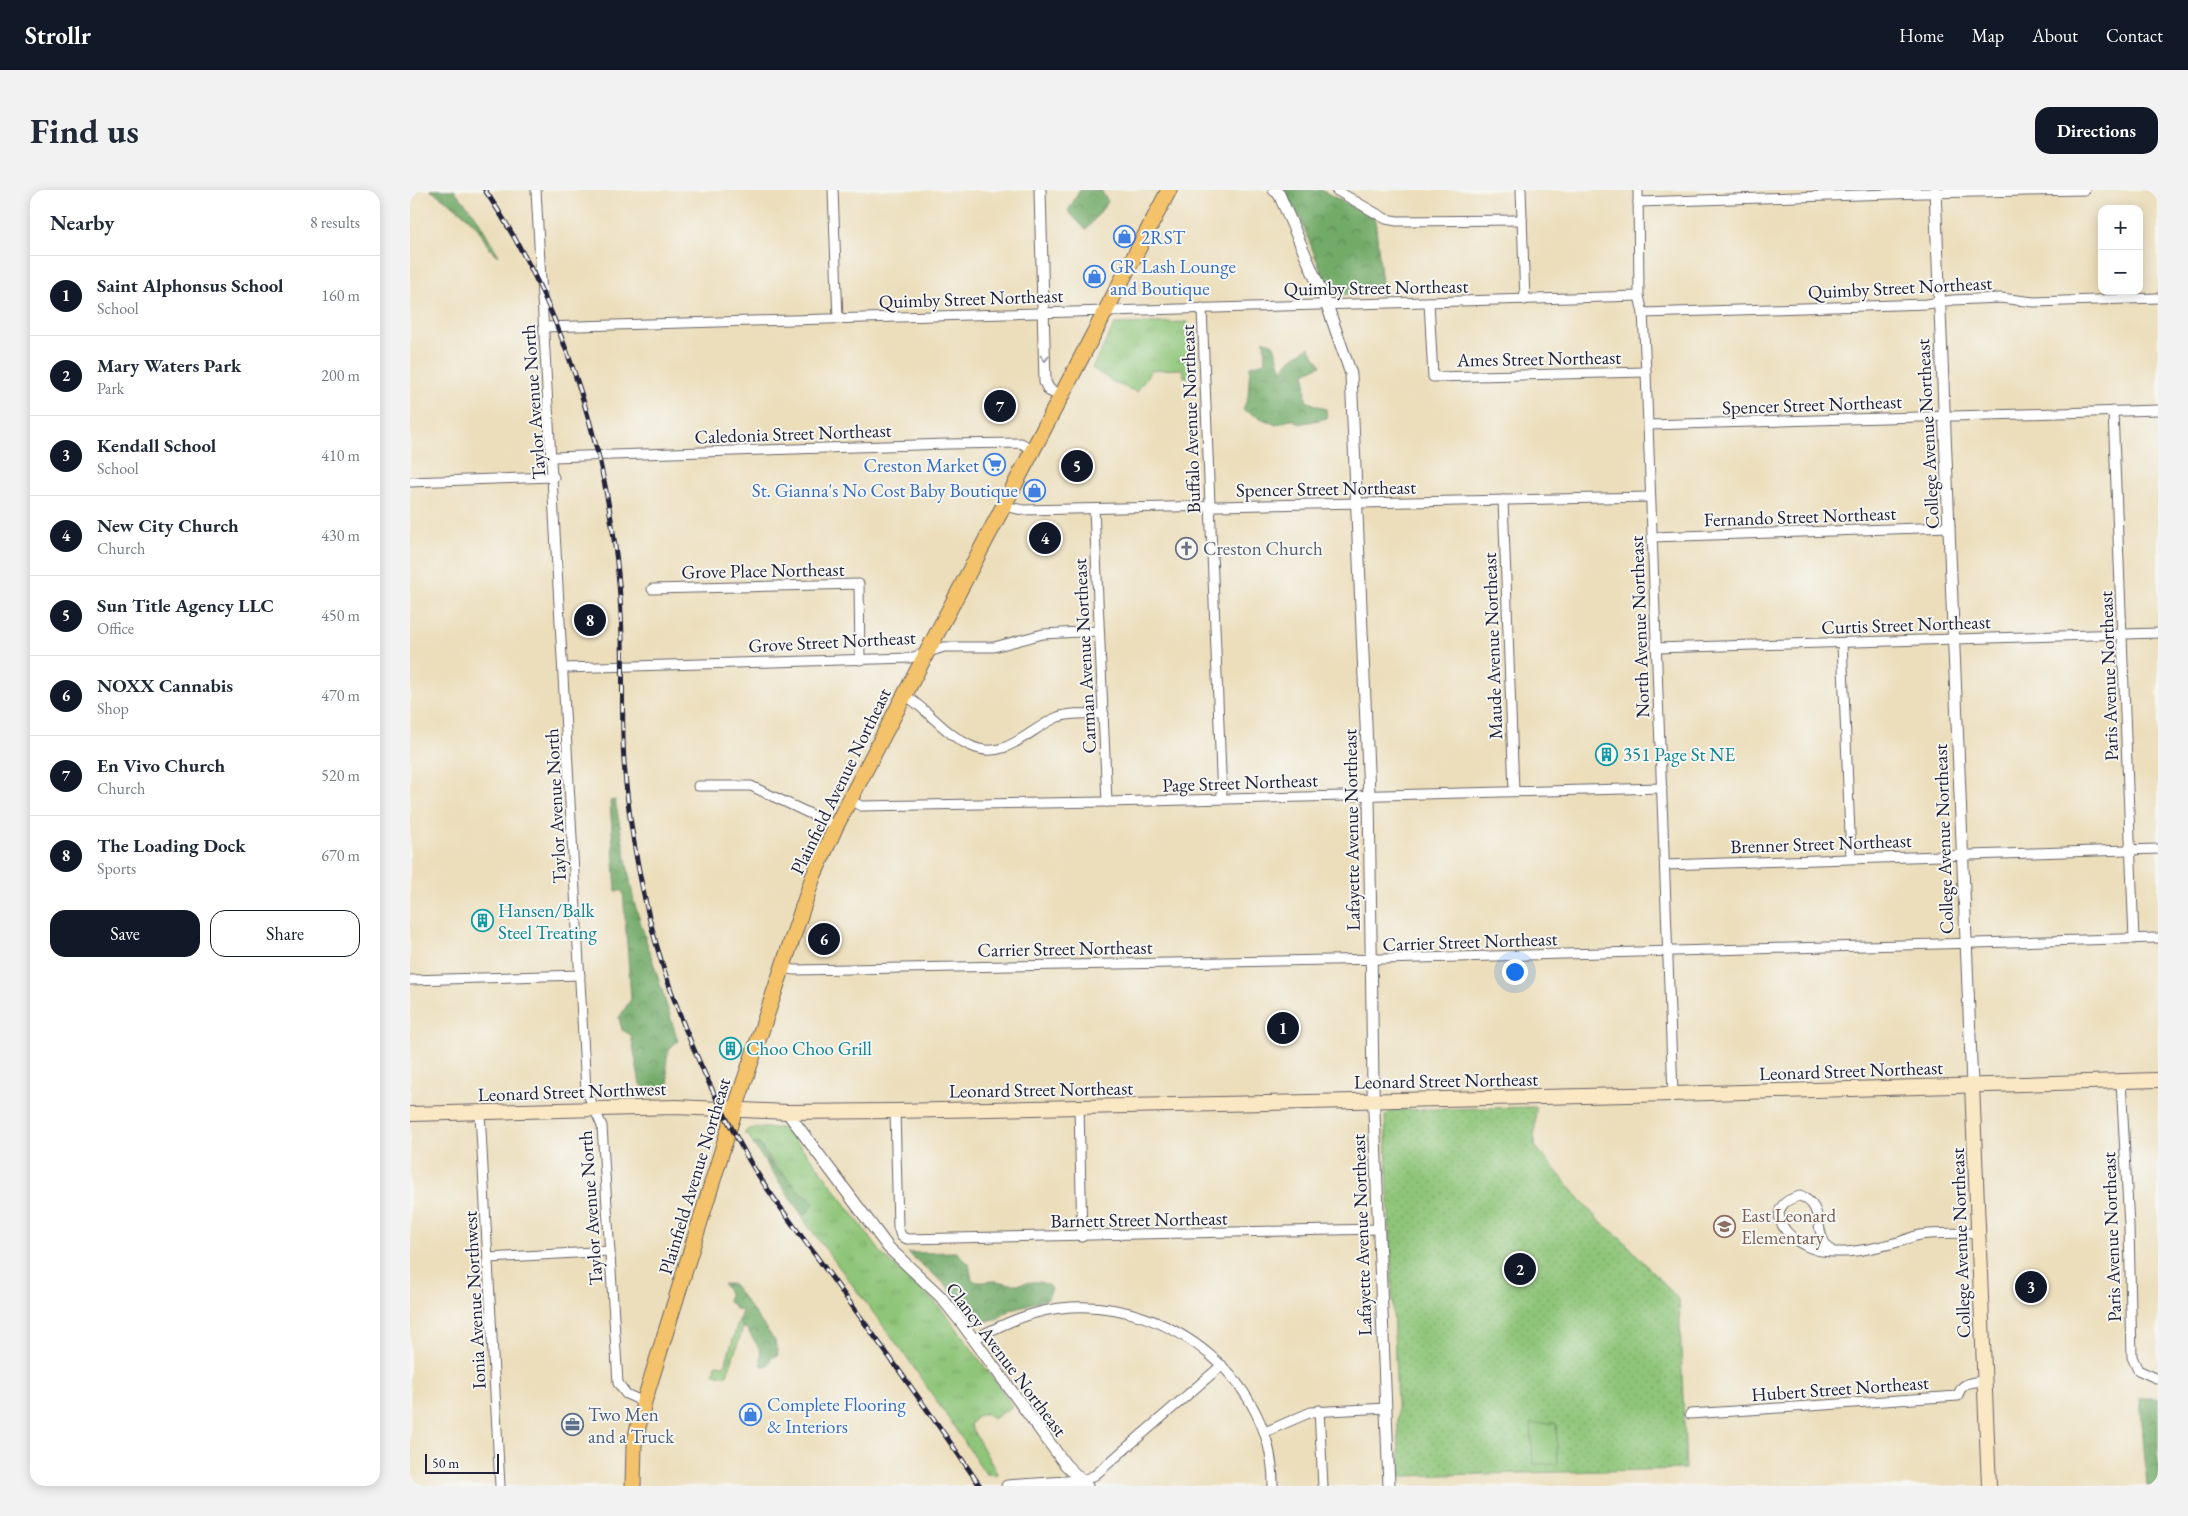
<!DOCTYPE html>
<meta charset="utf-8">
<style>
:root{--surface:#fff;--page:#f2f2f3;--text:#1f2937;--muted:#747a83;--line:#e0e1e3;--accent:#111827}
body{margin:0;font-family:"EB Garamond",serif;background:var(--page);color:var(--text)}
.controls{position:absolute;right:15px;top:15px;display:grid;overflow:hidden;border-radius:10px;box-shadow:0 2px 12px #0003}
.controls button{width:45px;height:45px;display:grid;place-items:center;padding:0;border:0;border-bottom:1px solid var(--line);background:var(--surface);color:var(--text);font:25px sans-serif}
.scale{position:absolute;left:15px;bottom:12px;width:74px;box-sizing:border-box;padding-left:5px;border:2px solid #22223b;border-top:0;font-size:14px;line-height:18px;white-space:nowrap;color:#22223b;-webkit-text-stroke:4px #f6f6f2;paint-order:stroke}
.you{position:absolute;left:1104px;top:781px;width:18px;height:18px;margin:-12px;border:4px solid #fff;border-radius:50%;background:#1a73e8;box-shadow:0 0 0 8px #1a73e833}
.badge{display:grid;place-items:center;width:32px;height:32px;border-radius:50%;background:var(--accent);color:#fff;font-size:16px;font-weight:700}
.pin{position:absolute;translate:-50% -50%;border:2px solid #fff;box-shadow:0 1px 5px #0006}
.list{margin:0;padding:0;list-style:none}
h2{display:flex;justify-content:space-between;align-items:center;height:65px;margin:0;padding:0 20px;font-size:21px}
h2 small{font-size:16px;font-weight:400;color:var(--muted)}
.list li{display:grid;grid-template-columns:32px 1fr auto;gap:15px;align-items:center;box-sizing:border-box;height:80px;padding:0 20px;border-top:1px solid var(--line)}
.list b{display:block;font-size:19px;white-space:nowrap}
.list p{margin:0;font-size:16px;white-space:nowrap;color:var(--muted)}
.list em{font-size:16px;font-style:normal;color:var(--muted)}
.actions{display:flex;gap:10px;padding:15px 20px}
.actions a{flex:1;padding:11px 0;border:1px solid var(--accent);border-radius:15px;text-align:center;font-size:18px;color:var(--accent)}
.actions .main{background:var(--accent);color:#fff}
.map{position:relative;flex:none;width:1748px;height:1296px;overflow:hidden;border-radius:15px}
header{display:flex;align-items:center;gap:30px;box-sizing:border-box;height:70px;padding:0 25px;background:var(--accent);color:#fff}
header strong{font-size:24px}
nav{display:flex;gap:28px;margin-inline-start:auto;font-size:18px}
.intro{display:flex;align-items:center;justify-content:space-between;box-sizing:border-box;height:120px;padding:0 30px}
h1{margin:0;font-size:35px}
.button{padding:12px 22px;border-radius:15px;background:var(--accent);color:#fff;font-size:18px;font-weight:700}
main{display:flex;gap:30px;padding:0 30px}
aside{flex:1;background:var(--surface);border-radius:15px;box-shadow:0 2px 12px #0003}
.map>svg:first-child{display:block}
.grass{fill:url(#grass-tufts);stroke:#58745a}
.forest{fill:url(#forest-crowns);stroke:#4a6652}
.park{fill:url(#park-dots);stroke:#58745a}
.garden{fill:#8ec578;stroke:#58745a}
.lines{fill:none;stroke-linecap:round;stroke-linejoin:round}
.minor-casing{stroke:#696468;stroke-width:11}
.tertiary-casing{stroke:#696468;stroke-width:13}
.secondary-casing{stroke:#696468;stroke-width:16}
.primary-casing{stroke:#696468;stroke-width:17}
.minor{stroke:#fff;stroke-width:9}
.tertiary{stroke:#fff;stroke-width:11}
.secondary{stroke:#fae7c3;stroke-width:14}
.primary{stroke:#f3c26a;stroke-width:15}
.rail-casing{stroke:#22223b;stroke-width:5}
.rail{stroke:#f6f6f2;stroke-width:3;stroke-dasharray:9;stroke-linecap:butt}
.oneway{stroke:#9c9ca7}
.labels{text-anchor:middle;stroke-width:4;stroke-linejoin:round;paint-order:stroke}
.shop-label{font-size:19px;fill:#366cbe;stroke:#f6f6f2;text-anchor:start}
.street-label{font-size:19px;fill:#22223b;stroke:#f6f6f2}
.worship-label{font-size:19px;fill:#5b616d;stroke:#f6f6f2;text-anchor:start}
.culture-label{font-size:19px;fill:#0d838f;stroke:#f6f6f2;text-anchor:start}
.education-label{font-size:19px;fill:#785e54;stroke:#f6f6f2;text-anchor:start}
.service-label{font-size:19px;fill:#4e5e75;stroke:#f6f6f2;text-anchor:start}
</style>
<header>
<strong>Strollr</strong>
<nav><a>Home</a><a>Map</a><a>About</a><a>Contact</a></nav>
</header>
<div class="intro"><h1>Find us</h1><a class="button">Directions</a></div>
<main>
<aside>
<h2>Nearby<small>8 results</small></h2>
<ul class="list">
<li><span class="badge">1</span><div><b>Saint Alphonsus School</b><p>School</p></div><em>160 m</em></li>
<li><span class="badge">2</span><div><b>Mary Waters Park</b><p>Park</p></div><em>200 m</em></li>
<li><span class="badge">3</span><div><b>Kendall School</b><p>School</p></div><em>410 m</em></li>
<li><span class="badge">4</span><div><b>New City Church</b><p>Church</p></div><em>430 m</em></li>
<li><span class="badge">5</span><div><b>Sun Title Agency LLC</b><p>Office</p></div><em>450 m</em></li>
<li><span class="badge">6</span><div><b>NOXX Cannabis</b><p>Shop</p></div><em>470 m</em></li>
<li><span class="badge">7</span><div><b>En Vivo Church</b><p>Church</p></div><em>520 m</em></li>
<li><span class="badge">8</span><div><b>The Loading Dock</b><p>Sports</p></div><em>670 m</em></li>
</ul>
<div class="actions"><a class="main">Save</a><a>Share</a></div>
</aside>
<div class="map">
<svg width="1748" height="1296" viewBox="0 0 1748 1296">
<defs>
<pattern id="grass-tufts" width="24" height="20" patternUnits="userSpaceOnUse" patternTransform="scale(1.25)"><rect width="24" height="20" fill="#8ec578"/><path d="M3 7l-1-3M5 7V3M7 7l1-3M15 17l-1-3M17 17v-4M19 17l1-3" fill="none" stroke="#7aa969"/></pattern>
<pattern id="forest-crowns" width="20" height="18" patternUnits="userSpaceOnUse" patternTransform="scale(1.25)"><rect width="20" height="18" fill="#72aa68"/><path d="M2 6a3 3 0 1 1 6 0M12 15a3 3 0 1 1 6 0" fill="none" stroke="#5d8a57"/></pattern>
<pattern id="park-dots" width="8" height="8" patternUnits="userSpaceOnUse" patternTransform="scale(1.25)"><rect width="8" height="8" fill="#8ec578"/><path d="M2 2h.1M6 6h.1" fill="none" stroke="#7aa969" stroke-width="1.8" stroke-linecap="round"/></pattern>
</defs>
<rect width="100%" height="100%" fill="#f6f6f2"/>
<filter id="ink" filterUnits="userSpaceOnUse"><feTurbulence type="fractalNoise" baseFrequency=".02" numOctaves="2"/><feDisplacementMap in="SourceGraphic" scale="10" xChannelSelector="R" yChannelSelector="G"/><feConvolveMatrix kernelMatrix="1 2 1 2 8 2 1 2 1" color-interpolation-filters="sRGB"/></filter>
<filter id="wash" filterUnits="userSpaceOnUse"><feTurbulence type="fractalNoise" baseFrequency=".0096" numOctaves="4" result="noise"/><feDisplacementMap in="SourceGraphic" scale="20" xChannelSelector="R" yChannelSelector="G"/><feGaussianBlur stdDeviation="1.12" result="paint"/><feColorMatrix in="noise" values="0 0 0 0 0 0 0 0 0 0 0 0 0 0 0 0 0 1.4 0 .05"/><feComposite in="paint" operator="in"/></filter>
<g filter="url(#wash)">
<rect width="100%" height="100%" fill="#ecdebb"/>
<!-- grass -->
<g class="grass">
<path d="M778 132 780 187H774L773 179 741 180 727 202 705 193 682 178 705 134Z"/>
<path d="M345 938H374L407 975 472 1064 525 1112 540 1129 603 1216 583 1229 575 1223 566 1227 560 1235 588 1285 576 1284 498 1169 396 1033 392 1025 398 1022 400 1008C376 995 366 974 349 954H343L338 944H334L337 940Z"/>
<path d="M329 1130 333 1138 317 1185 304 1184 306 1174 315 1175Z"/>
</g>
<!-- forest -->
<g class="forest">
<path d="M20 0H44L66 26 89 66C76 60 74 45 65 35 52 21 36 10 20 0Z"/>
<path d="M670 0H691L698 12 676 40 658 21Z"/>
<path d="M872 0H911L965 28 973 104H920L890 28Z"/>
<path d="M854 150 864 155 872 181 881 169 899 157 911 175 895 183 896 211 916 219 917 228 890 234 882 229 866 235 833 220 838 207 840 176 855 172Z"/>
<path d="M205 610 224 712 268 851C252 862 257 876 259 893 249 901 241 902 230 894L221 845 212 840 209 828 221 809 213 701H206L200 611Z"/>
<path d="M343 954H349L365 978 372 982 390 1002 404 1012 398 1022 392 1025Z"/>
<path d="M547 1062 559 1074 562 1090C570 1094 576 1091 585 1091 590 1091 595 1093 601 1094 615 1095 631 1086 642 1099L637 1109 602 1119 585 1130 566 1132 536 1095 498 1063Z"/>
<path d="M313 1094H323L365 1151 368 1165 361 1168 358 1176H352L350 1160 337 1139 333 1138 329 1130 332 1121 324 1118 323 1114 318 1112 319 1103Z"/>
<path d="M1730 1208H1748V1296H1737Z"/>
</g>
<!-- park -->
<path class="park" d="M1126 917 1124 955 1189 1031 1211 1048 1269 1110 1276 1279 990 1286 975 926 981 920Z"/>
<!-- garden -->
<path class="garden" d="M1146 1233 1148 1274H1123L1121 1234Z"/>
</g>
<g filter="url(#ink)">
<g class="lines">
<defs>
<g id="minor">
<path d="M126 0 176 900 192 936 208 1193 216 1204 234 1212"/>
<path d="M423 0 428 129"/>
<path d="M926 0 976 29 987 31 1112 30"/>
<path d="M1111 0 1115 110"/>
<path d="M1228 0 1229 106 1233 123 1236 182 1263 904"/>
<path d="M1228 12 1513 3 1675 0"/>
<path d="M1019 112 1023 187 1236 182"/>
<path d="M792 118 812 608"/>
<path d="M1233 123 1517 114 1543 110 1590 108 1624 112 1748 108"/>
<path d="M134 137 1229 106"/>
<path d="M1703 221 1724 749"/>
<path d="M1238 235 1748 220"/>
<path d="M143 267 537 254 611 253 623 260"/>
<path d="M0 292 144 287"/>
<path d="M1093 310 1104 601"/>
<path d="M594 316 613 320 1240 307"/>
<path d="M684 319 697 612"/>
<path d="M1242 347 1540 337"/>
<path d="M242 399 449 394 450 470"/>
<path d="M1432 453 1441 668"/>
<path d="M1246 458 1748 443"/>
<path d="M154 478 500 468 534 457H584L633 444 688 441"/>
<path d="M495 505C518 520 536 545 561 556 595 572 620 538 648 527 662 522 679 524 694 524"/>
<path d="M288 596H341L426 636"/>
<path d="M440 610 451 616 697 612 1252 598"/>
<path d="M1255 675 1748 659"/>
<path d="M373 779 386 780 972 769 1748 748"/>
<path d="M0 790 170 785"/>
<path d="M1711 891 1719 1036 1722 1167 1728 1180 1748 1189"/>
<path d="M669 917 672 1047"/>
<path d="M485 921 488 1037 491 1046 497 1049 968 1039"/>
<path d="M70 922 90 1296"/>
<path d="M1423 1062C1400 1044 1418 1017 1390 1006 1355 1014 1370 1043 1394 1055 1403 1060 1414 1062 1424 1062 1445 1063 1468 1057 1488 1052 1496 1050 1503 1046 1510 1045 1529 1042 1549 1044 1568 1043"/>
<path d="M78 1068 200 1061"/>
<path d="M564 1149C595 1133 625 1119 661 1117 761 1111 864 1191 863 1296"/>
<path d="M909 1220 913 1296"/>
<path d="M1280 1224 1548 1206C1551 1192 1562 1192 1574 1191"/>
<path d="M855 1242 901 1222 976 1218"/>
<path d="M671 1291 685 1285 812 1175"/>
</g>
<g id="tertiary">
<path d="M630 0 635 192 639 200 652 206"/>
<path d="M864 0 869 4 917 115 941 184 959 604 963 897 979 1296"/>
<path d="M1525 0 1562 895"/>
<path d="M377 922 478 1057 531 1107 551 1132 655 1274 677 1296"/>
<path d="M597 1296 671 1291"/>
</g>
<g id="secondary">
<path d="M1562 895 1579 1296"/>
<path d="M0 924 266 917 377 922 485 921 1263 904 1748 890"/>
</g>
<path id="primary" d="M223 1296 224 1255 234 1212 325 919 403 687 426 636 759 0"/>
</defs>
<!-- minor casing -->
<use href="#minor" class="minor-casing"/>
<!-- tertiary casing -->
<use href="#tertiary" class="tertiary-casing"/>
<!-- secondary casing -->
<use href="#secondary" class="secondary-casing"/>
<!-- primary casing -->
<use href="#primary" class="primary-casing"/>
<!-- minor -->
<use href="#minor" class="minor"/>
<!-- tertiary -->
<use href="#tertiary" class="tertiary"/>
<!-- secondary -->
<use href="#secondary" class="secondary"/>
<!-- primary -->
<use href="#primary" class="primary"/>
<defs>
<path id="rail" d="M75 0C156 120 204 278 211 423 214 473 211 523 214 572 218 625 227 676 239 727 260 812 296 894 339 970 362 1009 391 1045 417 1081 469 1153 521 1223 570 1296"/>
</defs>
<!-- rail casing -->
<use href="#rail" class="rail-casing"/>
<!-- rail -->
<use href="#rail" class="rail"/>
</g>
<!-- one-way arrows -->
<defs><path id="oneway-chevron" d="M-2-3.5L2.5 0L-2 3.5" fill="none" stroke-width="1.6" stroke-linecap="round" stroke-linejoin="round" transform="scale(1.25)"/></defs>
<use class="oneway" href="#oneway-chevron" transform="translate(635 168) rotate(88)"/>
</g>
<!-- icons -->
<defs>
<symbol id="shop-ring" viewBox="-11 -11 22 22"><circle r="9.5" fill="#f6f6f2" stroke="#3f7fe0" stroke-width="1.5"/><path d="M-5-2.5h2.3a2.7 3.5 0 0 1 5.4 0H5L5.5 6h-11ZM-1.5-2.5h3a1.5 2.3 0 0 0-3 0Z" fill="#3f7fe0"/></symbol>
<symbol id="supermarket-ring" viewBox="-11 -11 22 22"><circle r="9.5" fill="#f6f6f2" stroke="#3f7fe0" stroke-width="1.5"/><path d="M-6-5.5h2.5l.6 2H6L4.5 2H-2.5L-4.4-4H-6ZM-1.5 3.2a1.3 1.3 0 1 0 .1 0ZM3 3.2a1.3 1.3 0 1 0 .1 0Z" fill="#3f7fe0"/></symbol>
<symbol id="church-ring" viewBox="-11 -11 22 22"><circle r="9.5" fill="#f6f6f2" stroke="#6b7280" stroke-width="1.5"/><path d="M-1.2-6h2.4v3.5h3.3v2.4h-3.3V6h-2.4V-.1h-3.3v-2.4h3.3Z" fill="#6b7280"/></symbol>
<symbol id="building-ring" viewBox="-11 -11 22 22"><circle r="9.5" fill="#f6f6f2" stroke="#0f9aa8" stroke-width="1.5"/><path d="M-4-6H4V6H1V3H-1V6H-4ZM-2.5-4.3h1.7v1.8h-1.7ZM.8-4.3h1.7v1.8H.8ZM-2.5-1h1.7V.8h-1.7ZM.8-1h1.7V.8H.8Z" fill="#0f9aa8"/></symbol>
<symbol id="school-ring" viewBox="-11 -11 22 22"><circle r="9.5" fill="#f6f6f2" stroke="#8d6e63" stroke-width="1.5"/><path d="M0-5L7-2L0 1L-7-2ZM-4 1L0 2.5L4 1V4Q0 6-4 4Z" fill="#8d6e63"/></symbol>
<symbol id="office-ring" viewBox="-11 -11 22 22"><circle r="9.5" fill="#f6f6f2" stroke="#5c6f8a" stroke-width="1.5"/><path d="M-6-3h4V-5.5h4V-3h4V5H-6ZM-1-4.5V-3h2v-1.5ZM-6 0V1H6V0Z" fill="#5c6f8a"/></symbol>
</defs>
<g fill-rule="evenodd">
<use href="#shop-ring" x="702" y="34" width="25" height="25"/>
<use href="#shop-ring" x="672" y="74" width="25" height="25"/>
<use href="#supermarket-ring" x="572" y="262" width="25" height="25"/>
<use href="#shop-ring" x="612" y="288" width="25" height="25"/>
<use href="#church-ring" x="764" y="346" width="25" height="25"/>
<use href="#building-ring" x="1184" y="552" width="25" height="25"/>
<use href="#building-ring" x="60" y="718" width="25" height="25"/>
<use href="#building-ring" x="308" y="846" width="25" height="25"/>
<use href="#school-ring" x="1302" y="1024" width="25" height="25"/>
<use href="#shop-ring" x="328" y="1212" width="25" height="25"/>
<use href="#office-ring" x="150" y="1222" width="25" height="25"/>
</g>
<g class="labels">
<!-- shop labels -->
<g class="shop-label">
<text x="731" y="54">2RST</text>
<text x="700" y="83">GR Lash Lounge<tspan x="700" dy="22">and Boutique</tspan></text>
<text x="569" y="282" text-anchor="end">Creston Market</text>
<text x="608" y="307" text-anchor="end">St. Gianna's No Cost Baby Boutique</text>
<text x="357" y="1221">Complete Flooring<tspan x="357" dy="22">&amp; Interiors</tspan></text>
</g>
<!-- street labels -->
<g class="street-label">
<text transform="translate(966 97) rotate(-1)" y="7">Quimby Street Northeast</text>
<text transform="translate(1490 97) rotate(-3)" y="7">Quimby Street Northeast</text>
<text transform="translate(561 108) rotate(-2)" y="7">Quimby Street Northeast</text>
<text transform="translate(1129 168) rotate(-1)" y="7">Ames Street Northeast</text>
<text transform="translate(123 212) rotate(-94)" y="7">Taylor Avenue North</text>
<text transform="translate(1402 214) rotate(-2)" y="7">Spencer Street Northeast</text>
<text transform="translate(780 229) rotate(-92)" y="7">Buffalo Avenue Northeast</text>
<text transform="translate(383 243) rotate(-2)" y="7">Caledonia Street Northeast</text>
<text transform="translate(1517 244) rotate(-93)" y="7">College Avenue Northeast</text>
<text transform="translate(916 298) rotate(-1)" y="7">Spencer Street Northeast</text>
<text transform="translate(1390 326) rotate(-2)" y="7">Fernando Street Northeast</text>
<text transform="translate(353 380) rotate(-1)" y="7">Grove Place Northeast</text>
<text transform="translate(1496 434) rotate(-2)" y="7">Curtis Street Northeast</text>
<text transform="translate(1229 437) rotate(-92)" y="7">North Avenue Northeast</text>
<text transform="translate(422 451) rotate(-3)" y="7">Grove Street Northeast</text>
<text transform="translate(1082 456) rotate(-92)" y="7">Maude Avenue Northeast</text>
<text transform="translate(674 466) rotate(-93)" y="7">Carman Avenue Northeast</text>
<text transform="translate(1698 486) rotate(-92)" y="7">Paris Avenue Northeast</text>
<text transform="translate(430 591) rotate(-64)" y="7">Plainfield Avenue Northeast</text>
<text transform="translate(830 592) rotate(-2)" y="7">Page Street Northeast</text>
<text transform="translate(145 616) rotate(-93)" y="7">Taylor Avenue North</text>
<text transform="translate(941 640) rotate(-91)" y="7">Lafayette Avenue Northeast</text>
<text transform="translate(1533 649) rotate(-92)" y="7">College Avenue Northeast</text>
<text transform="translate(1411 653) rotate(-2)" y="7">Brenner Street Northeast</text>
<text transform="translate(1060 751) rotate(-2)" y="7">Carrier Street Northeast</text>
<text transform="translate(655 758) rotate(-1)" y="7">Carrier Street Northeast</text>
<text transform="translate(1441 880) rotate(-2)" y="7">Leonard Street Northeast</text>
<text transform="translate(1036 890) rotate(-1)" y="7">Leonard Street Northeast</text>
<text transform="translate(631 899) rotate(-1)" y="7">Leonard Street Northeast</text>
<text transform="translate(162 901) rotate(-2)" y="7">Leonard Street Northwest</text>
<text transform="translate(284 986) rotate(-73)" y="7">Plainfield Avenue Northeast</text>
<text transform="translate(180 1018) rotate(-94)" y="7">Taylor Avenue North</text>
<text transform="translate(729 1029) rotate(-1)" y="7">Barnett Street Northeast</text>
<text transform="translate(951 1045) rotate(-92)" y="7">Lafayette Avenue Northeast</text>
<text transform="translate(1701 1047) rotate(-92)" y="7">Paris Avenue Northeast</text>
<text transform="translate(1550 1053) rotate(-92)" y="7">College Avenue Northeast</text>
<text transform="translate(64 1110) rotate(-93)" y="7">Ionia Avenue Northwest</text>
<text transform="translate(597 1169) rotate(53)" y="7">Clancy Avenue Northeast</text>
<text transform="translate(1430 1198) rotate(-4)" y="7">Hubert Street Northeast</text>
</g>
<!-- worship labels -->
<g class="worship-label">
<text x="793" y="365">Creston Church</text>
</g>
<!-- culture labels -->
<g class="culture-label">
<text x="1213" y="571">351 Page St NE</text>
<text x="88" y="727">Hansen/Balk<tspan x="88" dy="22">Steel Treating</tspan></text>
<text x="336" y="865">Choo Choo Grill</text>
</g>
<!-- education labels -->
<g class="education-label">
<text x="1331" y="1032">East Leonard<tspan x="1331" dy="22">Elementary</tspan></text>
</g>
<!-- service labels -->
<g class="service-label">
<text x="178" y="1231">Two Men<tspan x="178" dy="22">and a Truck</tspan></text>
</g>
</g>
</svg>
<div class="controls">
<button>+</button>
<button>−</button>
</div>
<div class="scale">50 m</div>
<div class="you"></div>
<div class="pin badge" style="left:873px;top:838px">1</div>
<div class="pin badge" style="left:1110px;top:1079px">2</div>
<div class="pin badge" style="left:1621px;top:1097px">3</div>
<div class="pin badge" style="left:635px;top:348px">4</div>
<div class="pin badge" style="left:667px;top:276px">5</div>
<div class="pin badge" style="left:414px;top:749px">6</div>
<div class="pin badge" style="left:590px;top:216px">7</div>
<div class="pin badge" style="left:180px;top:430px">8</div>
</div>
</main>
